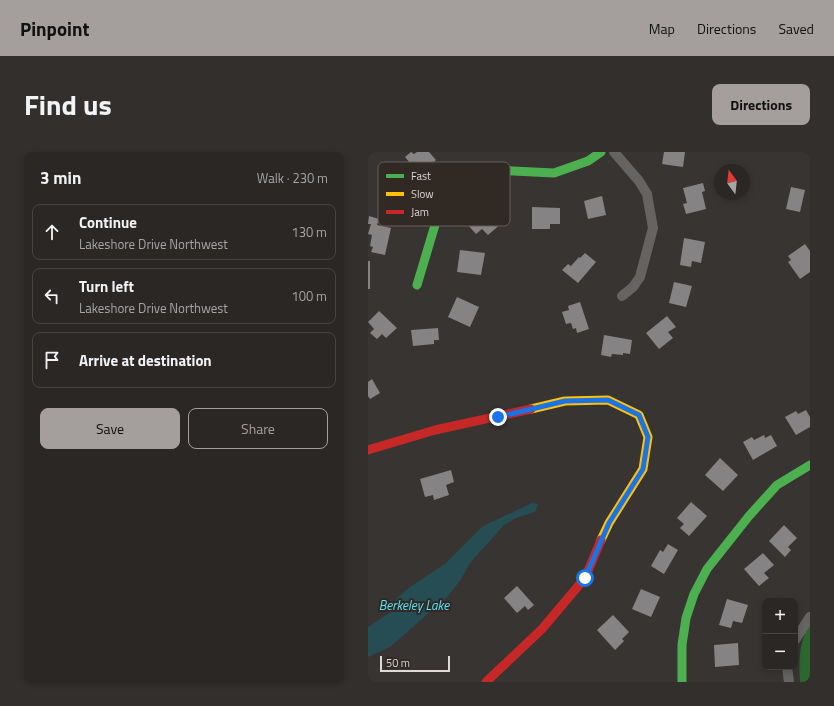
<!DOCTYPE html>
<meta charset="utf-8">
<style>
:root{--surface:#2a2725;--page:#322f2d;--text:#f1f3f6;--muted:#a5a5a7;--line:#464442;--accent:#a49f9c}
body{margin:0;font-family:"Titillium Web",sans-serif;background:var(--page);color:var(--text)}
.controls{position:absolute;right:12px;bottom:12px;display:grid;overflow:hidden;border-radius:8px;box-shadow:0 2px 6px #0003}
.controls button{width:36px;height:36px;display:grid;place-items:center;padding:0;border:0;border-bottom:1px solid var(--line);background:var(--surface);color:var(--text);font:20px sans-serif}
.compass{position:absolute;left:346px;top:12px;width:36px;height:36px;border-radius:50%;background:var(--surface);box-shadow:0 2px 6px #0003;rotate:345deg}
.scale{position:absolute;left:12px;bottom:10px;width:70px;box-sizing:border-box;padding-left:4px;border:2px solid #ded8d6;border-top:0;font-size:11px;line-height:14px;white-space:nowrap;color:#ded8d6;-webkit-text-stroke:3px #302924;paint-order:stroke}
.stop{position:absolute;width:12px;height:12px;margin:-9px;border:3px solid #1a73e8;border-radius:50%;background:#fff}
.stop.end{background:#1a73e8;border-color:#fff;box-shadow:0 1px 4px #0008}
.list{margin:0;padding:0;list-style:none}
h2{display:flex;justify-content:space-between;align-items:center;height:52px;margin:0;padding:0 16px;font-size:17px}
h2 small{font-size:13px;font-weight:400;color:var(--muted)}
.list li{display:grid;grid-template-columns:26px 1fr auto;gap:12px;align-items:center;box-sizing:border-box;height:56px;margin:0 8px 8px;padding:0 8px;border:1px solid var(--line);border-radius:8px}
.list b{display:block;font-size:15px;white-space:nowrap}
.list p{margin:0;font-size:13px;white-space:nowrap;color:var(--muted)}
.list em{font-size:13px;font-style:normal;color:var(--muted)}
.actions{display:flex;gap:8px;padding:12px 16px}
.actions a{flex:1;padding:9px 0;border:1px solid var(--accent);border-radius:8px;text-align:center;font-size:14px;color:var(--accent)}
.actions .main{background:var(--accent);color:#111}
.icon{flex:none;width:22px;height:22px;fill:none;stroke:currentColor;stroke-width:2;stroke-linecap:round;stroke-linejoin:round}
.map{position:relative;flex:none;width:442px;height:530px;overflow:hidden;border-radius:8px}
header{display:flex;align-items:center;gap:24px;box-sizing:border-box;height:56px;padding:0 20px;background:var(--accent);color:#111}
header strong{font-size:19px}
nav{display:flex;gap:22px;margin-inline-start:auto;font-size:14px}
.intro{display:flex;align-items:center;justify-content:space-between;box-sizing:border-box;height:96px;padding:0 24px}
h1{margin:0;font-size:28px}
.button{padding:10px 18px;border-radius:8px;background:var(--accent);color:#111;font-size:14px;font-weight:700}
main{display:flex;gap:24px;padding:0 24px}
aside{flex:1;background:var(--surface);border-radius:8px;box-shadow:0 2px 6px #0003}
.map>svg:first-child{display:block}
.forest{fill:#2b682e}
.water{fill:#254d53}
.building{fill:#868384}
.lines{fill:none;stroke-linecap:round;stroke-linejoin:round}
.street{stroke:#656462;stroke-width:10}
.fast{stroke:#4caf50;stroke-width:9}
.slow{stroke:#ffc107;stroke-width:9}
.jam{stroke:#c62828;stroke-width:9}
.route{stroke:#1a73e8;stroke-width:5}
.labels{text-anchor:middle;stroke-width:4;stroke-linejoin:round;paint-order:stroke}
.water-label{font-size:13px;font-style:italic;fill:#56e2f9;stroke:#302924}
.key{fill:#302924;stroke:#645e59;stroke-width:1}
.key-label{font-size:11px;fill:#ded8d6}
</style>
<header>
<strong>Pinpoint</strong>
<nav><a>Map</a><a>Directions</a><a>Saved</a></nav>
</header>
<div class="intro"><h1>Find us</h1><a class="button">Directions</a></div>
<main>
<aside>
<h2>3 min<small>Walk · 230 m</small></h2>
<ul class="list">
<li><svg class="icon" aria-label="ahead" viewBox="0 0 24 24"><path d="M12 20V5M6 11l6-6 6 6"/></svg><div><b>Continue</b><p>Lakeshore Drive Northwest</p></div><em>130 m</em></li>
<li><svg class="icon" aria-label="left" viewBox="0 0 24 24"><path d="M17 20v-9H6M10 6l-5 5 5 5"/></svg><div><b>Turn left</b><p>Lakeshore Drive Northwest</p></div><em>100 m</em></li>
<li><svg class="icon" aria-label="arrive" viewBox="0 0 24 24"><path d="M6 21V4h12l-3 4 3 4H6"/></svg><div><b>Arrive at destination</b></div></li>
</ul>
<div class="actions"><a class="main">Save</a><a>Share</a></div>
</aside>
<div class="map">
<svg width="442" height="530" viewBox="0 0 442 530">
<rect width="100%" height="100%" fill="#383431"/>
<!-- forest -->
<path class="forest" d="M442 474V530H432C431 512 430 489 442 474Z"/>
<!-- water -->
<path class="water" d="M164 351 170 352 167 360 148 366 136 373 102 411 92 429 78 446 22 495 0 505V475L26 458 29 446 42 435 78 411 115 374Z"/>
<!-- building -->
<g class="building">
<path d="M43 0 46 2 49 0H61L68 8 51 22 37 5Z"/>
<path d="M296 0H317L315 15 294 12Z"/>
<path d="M335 31 337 39 334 40 338 57 318 62 315 52 319 51 315 36Z"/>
<path d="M423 35 437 38 432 60 418 57Z"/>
<path d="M234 44 238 63 220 67 216 49Z"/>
<path d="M120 53 135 70 120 83 114 77 108 82 99 72Z"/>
<path d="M164 55 192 56V72H182V77H164Z"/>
<path d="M1 64 11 67 9 73 23 76 17 103 3 100 5 95 2 94 4 83 0 82 3 72H0Z"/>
<path d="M316 86 337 90 333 111 324 109 323 115 312 113Z"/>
<path d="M437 92 442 99V120L432 127 420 110 423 108 420 104Z"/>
<path d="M92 98 117 101 113 123 89 120Z"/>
<path d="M217 101 228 110 210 131 194 118 200 112 203 114 211 105 212 106Z"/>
<rect x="0" y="109" width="2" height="28"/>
<path d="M306 130 324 134 318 155 301 151Z"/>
<path d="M89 145 111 155 102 175 80 165Z"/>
<path d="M212 150 221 177 209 181 208 176 205 177 203 171 198 172 194 160 201 158 200 154Z"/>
<path d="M11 159 29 176 18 186 14 182 9 187 2 181 6 177 0 170Z"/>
<path d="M299 164 308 175 300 180 305 186 291 197 278 181Z"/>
<path d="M70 176 71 188H66V192L45 194 43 178Z"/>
<path d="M236 183 264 188 262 202 255 201V203L244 202 243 205 233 203Z"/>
<path d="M4 227 12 241 2 247 0 244V230Z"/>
<path d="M438 258 442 265V275L428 283 417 265 428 259 430 262Z"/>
<path d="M396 283 397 286 403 283 409 294 385 308 375 290 384 285 386 288Z"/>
<path d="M352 306 370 323 355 339 337 323Z"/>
<path d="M83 318 86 330 78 333 81 343 66 348 65 343 57 345 52 327Z"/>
<path d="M323 350 339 364 321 384 312 376 316 372 309 366Z"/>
<path d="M416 373 429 386 420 395 423 398 417 405 401 389Z"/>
<path d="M300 392 310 398 296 422 283 414 292 398 295 400Z"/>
<path d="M395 401 406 413 396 421 401 426 391 434 376 417Z"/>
<path d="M149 434 166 453 160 458 157 454 149 461 136 446Z"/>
<path d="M273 437 292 445 283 465 264 457Z"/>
<path d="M359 447 380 453 374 471 365 469 363 476 351 473Z"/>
<path d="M245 463 261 480 254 487 256 489 247 498 229 478Z"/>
<path d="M370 491 371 513 347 515 346 493Z"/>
</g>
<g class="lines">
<!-- street -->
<g class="street">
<path d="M246 0 271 29 279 42 285 76 272 125 265 135 254 144"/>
<path d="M427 488 442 465"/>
<path d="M419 515 421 530"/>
</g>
<!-- fast -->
<g class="fast">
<path d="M49 133 70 63 82 42 101 26 126 18 186 21 220 9 233 0"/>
<path d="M314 530V493L318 466 326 442 339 417 381 364 409 333 442 313"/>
</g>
<!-- slow -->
<path class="slow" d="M163 257 197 249 240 248 271 263 280 285 275 317 241 371 233 388"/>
<!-- jam -->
<g class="jam">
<path d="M0 298 67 278 163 257"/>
<path d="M118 530 174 477 217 426 233 388"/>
</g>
</g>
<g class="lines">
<!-- route -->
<path class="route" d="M130 265 197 249 240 248 271 263 280 285 275 317 241 371 217 426"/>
</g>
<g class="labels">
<!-- water labels -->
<g class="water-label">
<text x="46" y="458">Berkeley Lake</text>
</g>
</g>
<!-- legend -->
<rect x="10" y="10" width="132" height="64" rx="6" class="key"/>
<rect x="18" y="22" width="18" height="4" fill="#4caf50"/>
<rect x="18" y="40" width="18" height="4" fill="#ffc107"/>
<rect x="18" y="58" width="18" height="4" fill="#c62828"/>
<g class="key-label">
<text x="43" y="28">Fast</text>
<text x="43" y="46">Slow</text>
<text x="43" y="64">Jam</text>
</g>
</svg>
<div class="controls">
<button>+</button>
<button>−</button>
</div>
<svg class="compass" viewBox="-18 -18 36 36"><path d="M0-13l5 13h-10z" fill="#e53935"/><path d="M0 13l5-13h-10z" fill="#a5a5a7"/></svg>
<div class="scale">50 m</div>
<div class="stop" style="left:217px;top:426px"></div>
<div class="stop end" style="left:130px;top:265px"></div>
</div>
</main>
